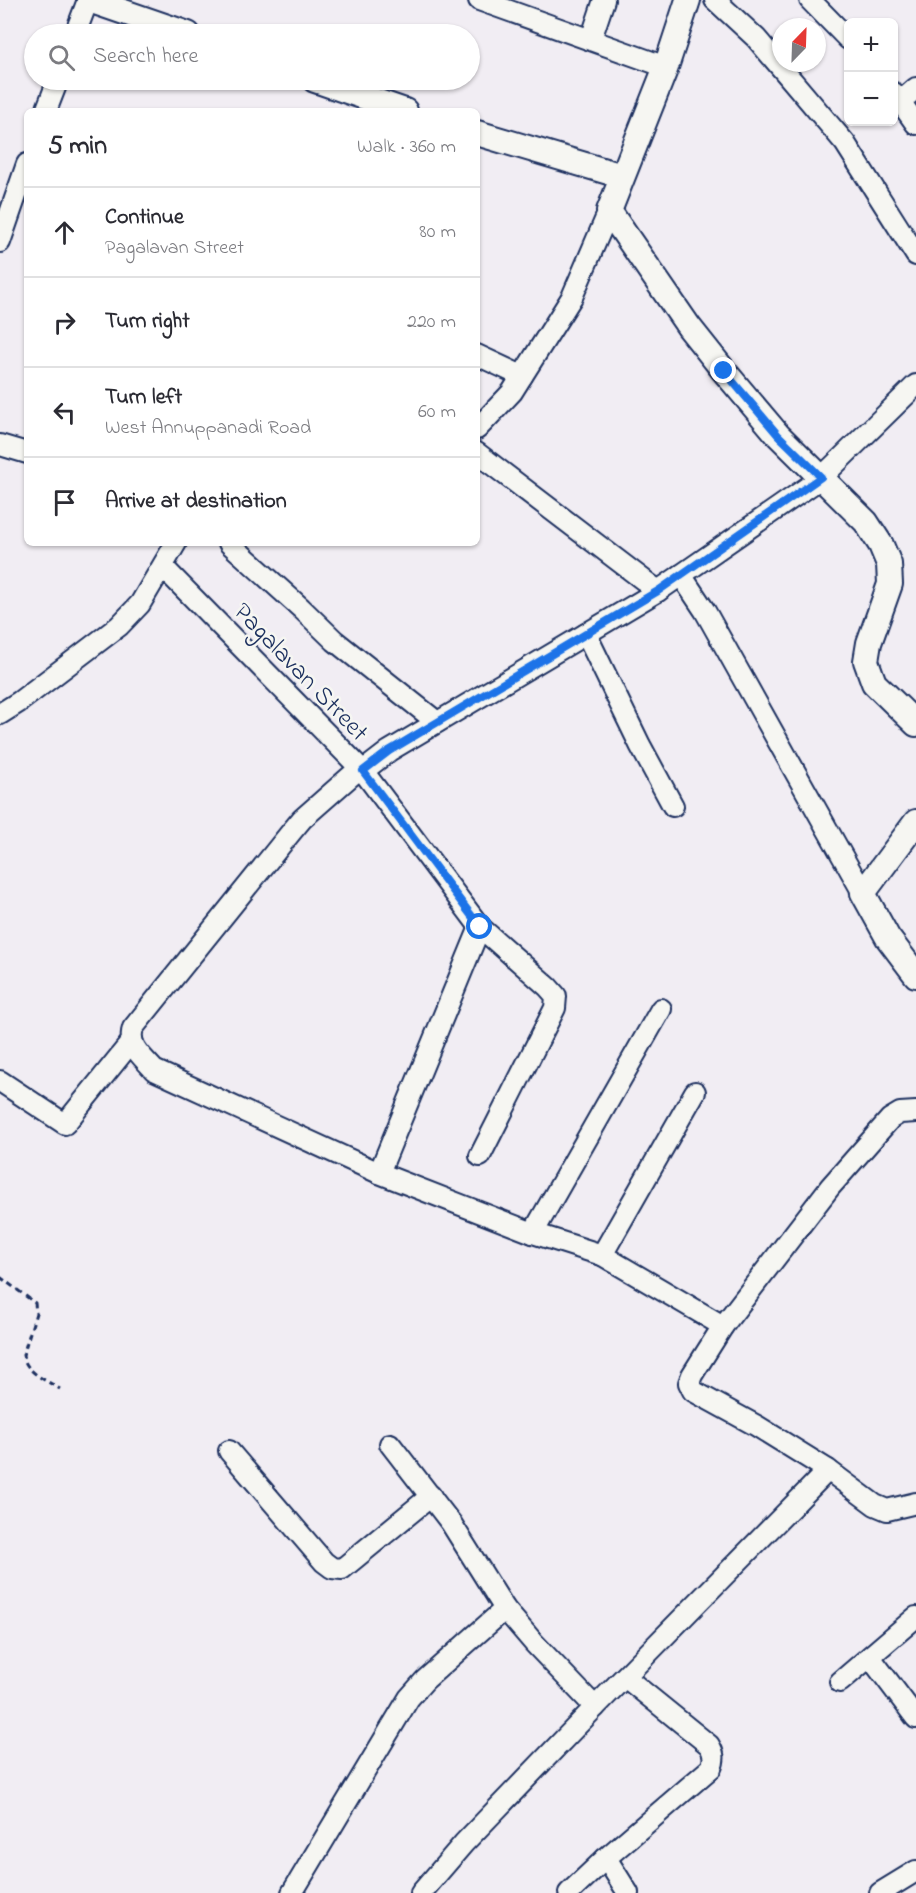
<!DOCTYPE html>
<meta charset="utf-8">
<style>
:root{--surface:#fff;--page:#f2f2f3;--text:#2b2b33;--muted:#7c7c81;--line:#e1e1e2}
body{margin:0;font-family:"Indie Flower",sans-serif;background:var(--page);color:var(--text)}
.controls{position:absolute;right:18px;top:18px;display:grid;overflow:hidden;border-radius:9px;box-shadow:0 2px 4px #0004}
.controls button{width:54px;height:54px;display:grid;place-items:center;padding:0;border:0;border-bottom:2px solid var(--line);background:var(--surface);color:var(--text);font:30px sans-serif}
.compass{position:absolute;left:772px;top:18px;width:54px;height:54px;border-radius:50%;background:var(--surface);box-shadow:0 2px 4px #0004;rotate:23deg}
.stop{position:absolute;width:18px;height:18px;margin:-14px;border:4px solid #1a73e8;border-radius:50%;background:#fff}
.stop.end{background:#1a73e8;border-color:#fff;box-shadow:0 2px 6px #0008}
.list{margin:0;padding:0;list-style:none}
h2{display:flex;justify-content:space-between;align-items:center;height:78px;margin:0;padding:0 24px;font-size:26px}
h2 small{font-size:20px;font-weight:400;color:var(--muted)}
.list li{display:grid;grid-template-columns:39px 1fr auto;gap:18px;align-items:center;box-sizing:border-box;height:90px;padding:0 24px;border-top:2px solid var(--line)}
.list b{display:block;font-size:22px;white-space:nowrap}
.list p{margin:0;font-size:20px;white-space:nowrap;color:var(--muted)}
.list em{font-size:20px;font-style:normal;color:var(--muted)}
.icon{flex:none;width:33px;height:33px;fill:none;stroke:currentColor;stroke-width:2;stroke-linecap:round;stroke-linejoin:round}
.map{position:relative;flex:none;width:916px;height:1893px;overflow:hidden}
.search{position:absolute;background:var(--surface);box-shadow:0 2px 4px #0004;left:24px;top:24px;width:456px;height:66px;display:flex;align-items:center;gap:15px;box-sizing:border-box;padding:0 21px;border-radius:33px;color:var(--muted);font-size:22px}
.panel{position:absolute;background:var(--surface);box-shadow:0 2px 4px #0004;left:24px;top:108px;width:456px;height:438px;border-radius:9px}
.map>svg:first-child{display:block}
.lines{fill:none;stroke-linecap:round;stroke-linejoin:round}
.minor-casing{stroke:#1b2f5e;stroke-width:24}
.tertiary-casing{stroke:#1b2f5e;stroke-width:28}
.path{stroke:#1b2f5e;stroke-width:3;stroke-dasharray:6 4.5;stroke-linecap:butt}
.minor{stroke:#f6f6f2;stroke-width:20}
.tertiary{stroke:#f6f6f2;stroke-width:24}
.route{stroke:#1a73e8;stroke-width:8}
.labels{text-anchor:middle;stroke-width:5;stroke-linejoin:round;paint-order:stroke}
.street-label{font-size:26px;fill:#1b2f5e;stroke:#f6f6f2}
</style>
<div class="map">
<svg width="916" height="1893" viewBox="0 0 916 1893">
<rect width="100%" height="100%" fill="#f1edf3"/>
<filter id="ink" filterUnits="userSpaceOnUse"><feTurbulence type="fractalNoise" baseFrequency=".0167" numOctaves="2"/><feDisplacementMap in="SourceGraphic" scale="12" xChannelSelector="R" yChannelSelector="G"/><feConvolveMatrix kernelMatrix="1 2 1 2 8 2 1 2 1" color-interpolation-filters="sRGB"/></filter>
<g filter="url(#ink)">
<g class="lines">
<defs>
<g id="minor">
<path d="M479 0 666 67"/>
<path d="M715 0 756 38 845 143 916 255"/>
<path d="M810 0 848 39"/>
<path d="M75 34 88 0"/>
<path d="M591 39 604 0"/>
<path d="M894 93 916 124"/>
<path d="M900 102 916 88"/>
<path d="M46 111 58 80"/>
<path d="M0 242 27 164"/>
<path d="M477 355 522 376"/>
<path d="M477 429 512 392 572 297 609 211"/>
<path d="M0 445 27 453"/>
<path d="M477 453 658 591"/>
<path d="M229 543 301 608 335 641 437 722"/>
<path d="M163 567 363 771 480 927 548 987 556 996 555 1008 480 1156"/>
<path d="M681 575 705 611 863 893"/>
<path d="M586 634 640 745 673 806"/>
<path d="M0 714 19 702 119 626 140 604 176 543"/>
<path d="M360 768 302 819 292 831 133 1028C127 1046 143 1057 154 1070L379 1173 480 927"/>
<path d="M363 771 389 751 658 591 821 478 916 385"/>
<path d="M0 1081 65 1124 132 1041"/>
<path d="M379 1173 533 1233 602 1255 723 1326 692 1375 689 1383 693 1391 757 1426 828 1470 875 1505 887 1510 916 1503"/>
<path d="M533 1233 661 1009"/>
<path d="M602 1255 695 1092"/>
<path d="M723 1326 830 1187 890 1119 900 1113 916 1112"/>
<path d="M390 1444 451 1523 505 1609 534 1643 595 1707"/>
<path d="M229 1451 324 1562 332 1568 342 1569 431 1496"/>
<path d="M870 1657 916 1718"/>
<path d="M840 1682 916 1617"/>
<path d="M606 1858 628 1893"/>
<path d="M292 1893 409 1698 425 1680 505 1609"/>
<path d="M421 1893 464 1843 595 1707 828 1470"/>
<path d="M569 1893 606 1858 711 1768C715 1759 714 1753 709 1745L625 1677"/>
<path d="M880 1893 916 1871"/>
</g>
<g id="tertiary">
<path d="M89 0 188 34"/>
<path d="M688 0 666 67 609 211 689 327 724 371 778 435 866 522 881 545 889 564 890 584 869 643 866 661 874 683 916 724"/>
<path d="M315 80 405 111"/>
<path d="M477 133 622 176"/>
<path d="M916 822 863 893 888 938 916 975"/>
</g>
</defs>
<!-- minor casing -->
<use href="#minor" class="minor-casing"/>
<!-- tertiary casing -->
<use href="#tertiary" class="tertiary-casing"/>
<!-- path -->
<path class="path" d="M0 1277 35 1303 36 1313 23 1355C26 1373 46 1380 60 1389"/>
<!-- minor -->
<use href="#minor" class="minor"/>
<!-- tertiary -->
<use href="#tertiary" class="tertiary"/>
</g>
</g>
<g class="lines" filter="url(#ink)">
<!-- route -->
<path class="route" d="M480 927 363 771 389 751 658 591 821 477 778 435 724 371"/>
</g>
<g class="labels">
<!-- street labels -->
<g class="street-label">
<text transform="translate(302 671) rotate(46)" y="9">Pagalavan Street</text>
</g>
</g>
</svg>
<div class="controls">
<button>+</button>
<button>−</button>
</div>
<svg class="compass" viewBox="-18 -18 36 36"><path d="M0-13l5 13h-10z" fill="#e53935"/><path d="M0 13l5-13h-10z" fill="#7c7c81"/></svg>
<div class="stop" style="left:480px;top:927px"></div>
<div class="stop end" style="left:724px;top:371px"></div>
<div class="search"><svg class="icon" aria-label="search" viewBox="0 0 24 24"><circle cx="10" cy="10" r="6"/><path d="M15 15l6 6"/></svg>Search here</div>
<section class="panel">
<h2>5 min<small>Walk · 360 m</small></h2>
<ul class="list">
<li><svg class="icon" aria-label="ahead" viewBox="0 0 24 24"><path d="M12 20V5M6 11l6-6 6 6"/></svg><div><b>Continue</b><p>Pagalavan Street</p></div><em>80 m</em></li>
<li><svg class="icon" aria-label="right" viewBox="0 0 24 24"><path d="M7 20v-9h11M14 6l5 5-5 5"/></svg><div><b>Turn right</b></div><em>220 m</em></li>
<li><svg class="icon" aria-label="left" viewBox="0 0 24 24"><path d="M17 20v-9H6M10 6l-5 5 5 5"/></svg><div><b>Turn left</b><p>West Annuppanadi Road</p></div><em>60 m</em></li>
<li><svg class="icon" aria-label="arrive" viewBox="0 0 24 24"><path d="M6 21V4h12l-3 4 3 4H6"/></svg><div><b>Arrive at destination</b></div></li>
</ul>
</section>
</div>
